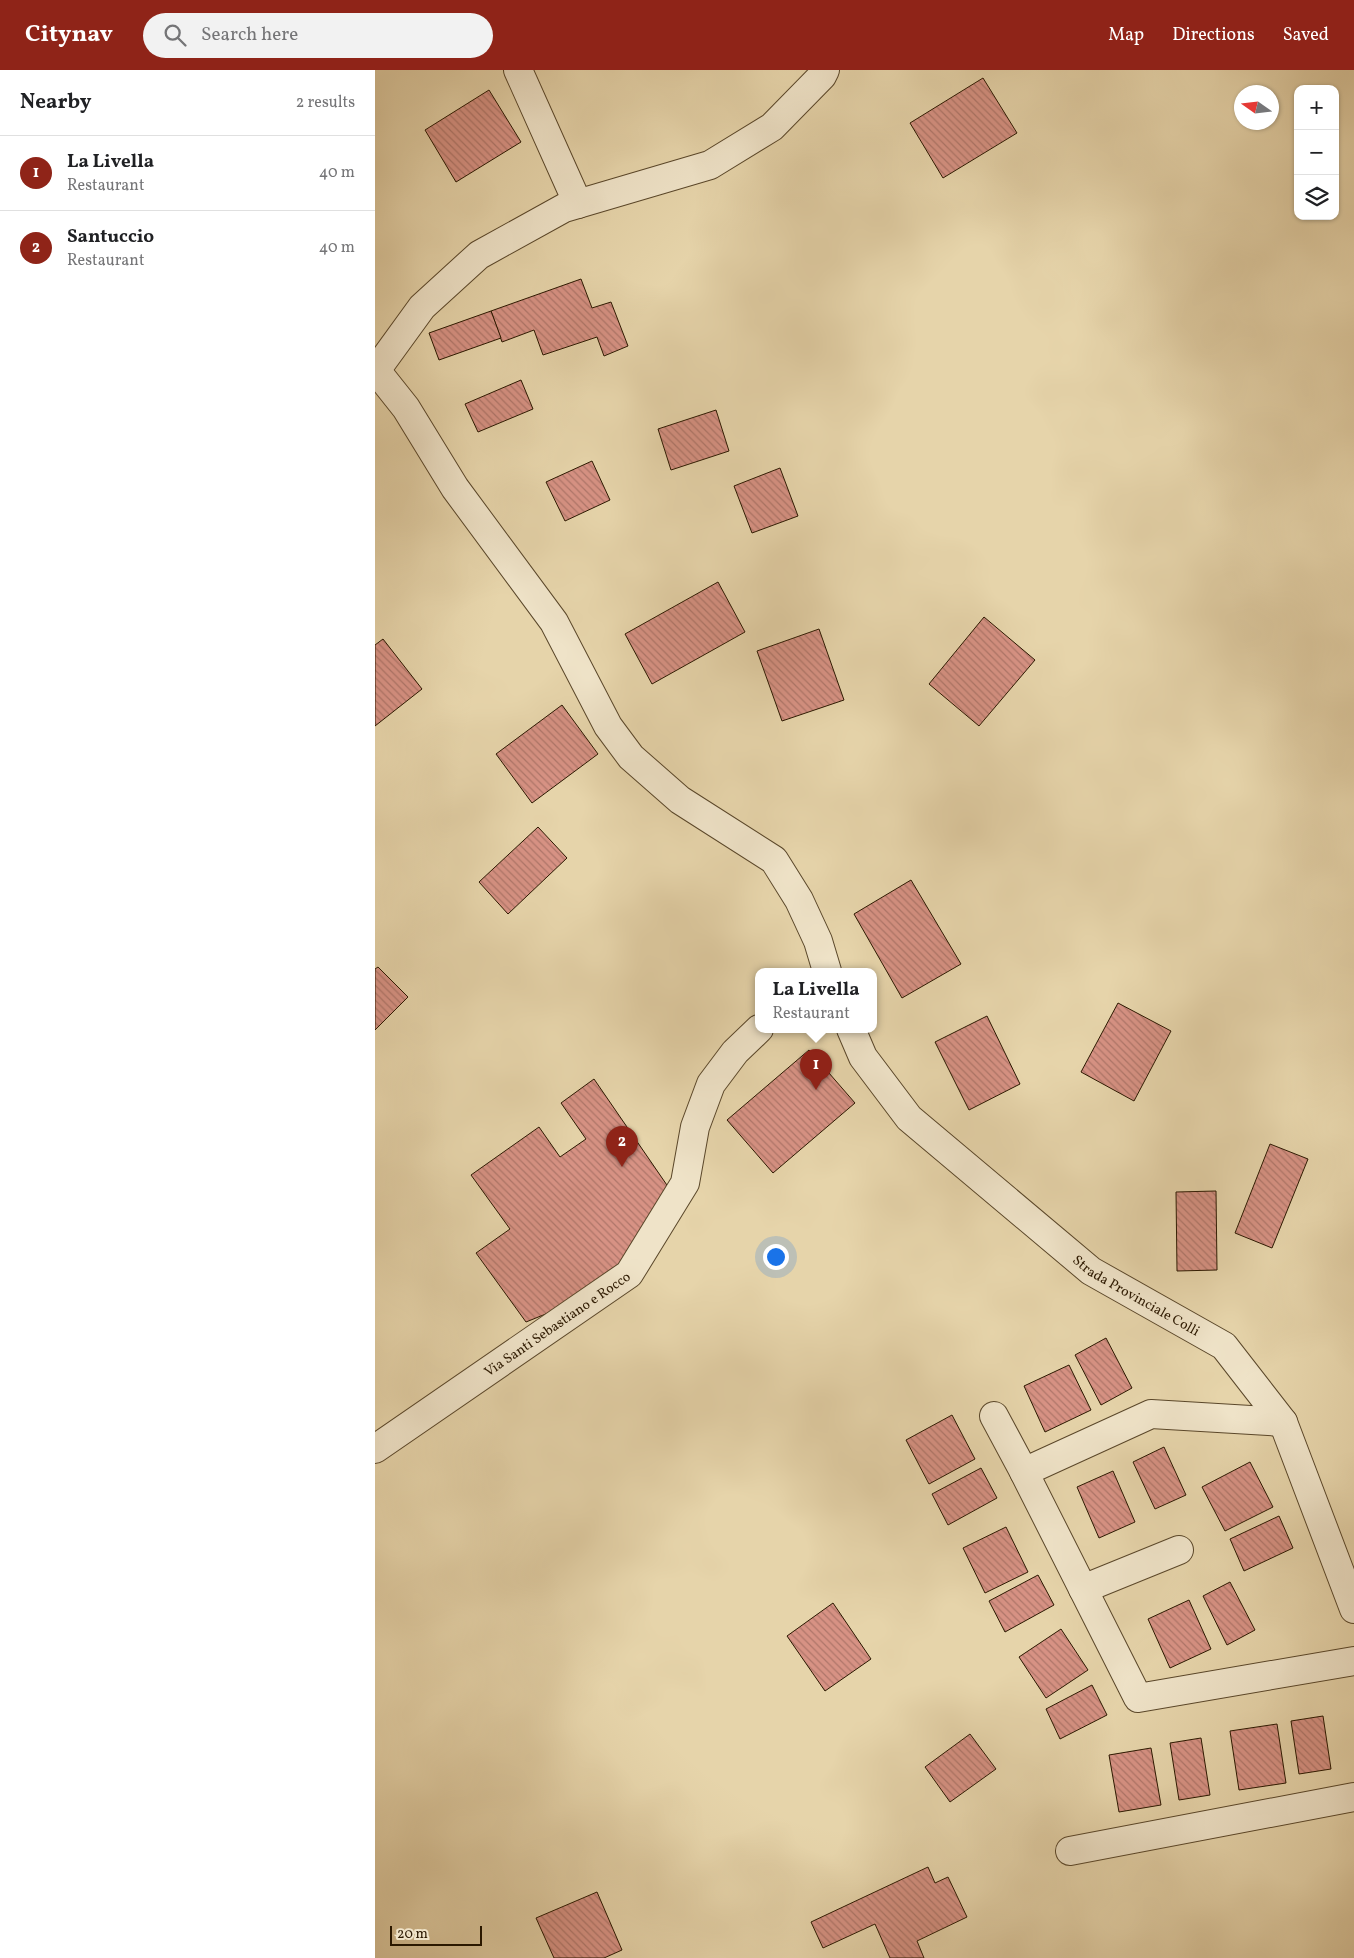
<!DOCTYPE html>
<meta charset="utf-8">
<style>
:root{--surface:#fff;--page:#f2f2f2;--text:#202124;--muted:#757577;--line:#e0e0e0;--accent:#8f2418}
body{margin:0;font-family:Vollkorn,serif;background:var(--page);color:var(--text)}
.controls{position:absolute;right:15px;top:15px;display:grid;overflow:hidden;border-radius:10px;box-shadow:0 1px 4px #0004}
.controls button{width:45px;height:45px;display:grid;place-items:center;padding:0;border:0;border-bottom:1px solid var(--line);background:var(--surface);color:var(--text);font:25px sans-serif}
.compass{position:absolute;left:859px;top:15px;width:45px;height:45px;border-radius:50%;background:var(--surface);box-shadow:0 1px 4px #0004;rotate:284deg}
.scale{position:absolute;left:15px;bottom:12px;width:92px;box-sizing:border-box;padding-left:5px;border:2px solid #2b1800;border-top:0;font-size:14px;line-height:18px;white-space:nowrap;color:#2b1800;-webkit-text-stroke:4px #efe3c8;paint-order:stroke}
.you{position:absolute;left:400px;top:1186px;width:18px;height:18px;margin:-12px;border:4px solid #fff;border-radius:50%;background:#1a73e8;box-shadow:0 0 0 8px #1a73e833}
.badge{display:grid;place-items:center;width:32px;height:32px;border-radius:50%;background:var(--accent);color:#fff;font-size:16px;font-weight:700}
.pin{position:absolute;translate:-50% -41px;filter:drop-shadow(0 1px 2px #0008)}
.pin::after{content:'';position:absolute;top:26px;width:18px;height:15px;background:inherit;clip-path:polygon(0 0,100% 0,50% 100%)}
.popup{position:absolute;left:380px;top:898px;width:122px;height:65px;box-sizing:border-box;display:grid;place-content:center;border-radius:10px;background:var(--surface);filter:drop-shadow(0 1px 4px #0005);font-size:16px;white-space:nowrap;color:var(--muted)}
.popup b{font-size:19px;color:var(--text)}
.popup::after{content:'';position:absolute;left:50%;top:100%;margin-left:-10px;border:10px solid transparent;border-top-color:var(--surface)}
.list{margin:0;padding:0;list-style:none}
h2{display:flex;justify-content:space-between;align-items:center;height:65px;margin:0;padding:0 20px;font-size:21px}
h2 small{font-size:16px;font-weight:400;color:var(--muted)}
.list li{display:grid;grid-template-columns:32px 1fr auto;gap:15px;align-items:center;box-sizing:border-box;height:75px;padding:0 20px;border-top:1px solid var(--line)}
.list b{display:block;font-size:19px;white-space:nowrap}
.list p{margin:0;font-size:16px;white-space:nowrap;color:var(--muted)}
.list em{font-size:16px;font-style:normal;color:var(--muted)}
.icon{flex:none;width:28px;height:28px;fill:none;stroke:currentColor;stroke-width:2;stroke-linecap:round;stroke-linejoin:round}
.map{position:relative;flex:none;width:979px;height:1888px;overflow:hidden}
header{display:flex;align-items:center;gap:30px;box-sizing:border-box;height:70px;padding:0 25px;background:var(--accent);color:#fff}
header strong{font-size:24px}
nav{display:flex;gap:28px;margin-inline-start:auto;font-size:18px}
.search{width:350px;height:45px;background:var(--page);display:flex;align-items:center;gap:12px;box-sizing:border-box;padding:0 18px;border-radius:28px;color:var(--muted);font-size:19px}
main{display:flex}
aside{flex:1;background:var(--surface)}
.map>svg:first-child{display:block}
.building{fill:url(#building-back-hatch);stroke:#2b1800}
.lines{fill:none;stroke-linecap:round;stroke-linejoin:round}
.minor-casing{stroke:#5a472a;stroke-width:30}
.tertiary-casing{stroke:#5a472a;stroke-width:30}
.minor{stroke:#efe3c8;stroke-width:28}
.tertiary{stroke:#efe3c8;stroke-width:28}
.labels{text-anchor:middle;stroke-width:4;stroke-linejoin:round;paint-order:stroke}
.street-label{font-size:14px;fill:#2b1800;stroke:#efe3c8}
</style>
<header>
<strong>Citynav</strong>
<div class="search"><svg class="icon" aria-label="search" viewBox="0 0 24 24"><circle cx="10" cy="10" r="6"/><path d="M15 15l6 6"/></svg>Search here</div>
<nav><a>Map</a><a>Directions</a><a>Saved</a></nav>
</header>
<main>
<aside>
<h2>Nearby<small>2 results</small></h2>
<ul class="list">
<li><span class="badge">1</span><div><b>La Livella</b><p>Restaurant</p></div><em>40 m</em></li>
<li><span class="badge">2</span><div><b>Santuccio</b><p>Restaurant</p></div><em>40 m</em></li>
</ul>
</aside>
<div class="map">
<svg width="979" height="1888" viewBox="0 0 979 1888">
<defs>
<pattern id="building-back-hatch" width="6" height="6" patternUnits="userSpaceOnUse" patternTransform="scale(1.25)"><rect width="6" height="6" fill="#d79284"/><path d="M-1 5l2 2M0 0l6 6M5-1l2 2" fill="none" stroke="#af766a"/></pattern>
</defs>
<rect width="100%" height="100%" fill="#e6d4aa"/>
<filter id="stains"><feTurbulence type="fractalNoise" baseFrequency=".004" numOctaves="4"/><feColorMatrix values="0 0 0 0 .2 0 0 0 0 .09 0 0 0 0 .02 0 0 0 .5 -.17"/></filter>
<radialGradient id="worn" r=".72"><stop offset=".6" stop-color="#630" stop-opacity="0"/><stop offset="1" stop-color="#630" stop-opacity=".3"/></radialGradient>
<!-- building -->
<g class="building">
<path d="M608 8 642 63 568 108 535 53Z"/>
<path d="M114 20 146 72 81 112 50 60Z"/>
<path d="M206 209 217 238 236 232 253 276 229 286 222 267 168 285 159 260 127 272 116 241Z"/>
<path d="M116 241 126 268 64 290 54 263Z"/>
<path d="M146 310 158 339 103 362 90 334Z"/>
<path d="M341 340 354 381 296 400 283 359Z"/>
<path d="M217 391 235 430 190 451 171 412Z"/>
<path d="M405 398 423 446 377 463 359 416Z"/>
<path d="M343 512 370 562 277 614 250 564Z"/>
<path d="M609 547 660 590 604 656 554 614Z"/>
<path d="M444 559 469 630 407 651 382 581Z"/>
<path d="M8 569 47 619 0 656V575Z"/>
<path d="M187 635 223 684 157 733 121 684Z"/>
<path d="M163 757 192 788 133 844 104 812Z"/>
<path d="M536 810 586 894 527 928 479 844Z"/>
<path d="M3 897 33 927 0 960V899Z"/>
<path d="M743 933 796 961 759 1031 706 1002Z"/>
<path d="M612 946 645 1014 594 1040 560 972Z"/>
<path d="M434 980 480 1033 398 1103 352 1050Z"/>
<path d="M219 1009 296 1121 246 1201 193 1235 151 1252 101 1183 135 1159 96 1105 164 1057 185 1087 211 1069 186 1033Z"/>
<path d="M895 1074 933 1089 897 1178 860 1163Z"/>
<path d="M841 1121 842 1200 802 1201 801 1122Z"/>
<path d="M731 1268 757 1318 726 1335 700 1285Z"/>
<path d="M694 1295 716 1340 670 1362 649 1316Z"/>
<path d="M577 1345 600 1389 554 1414 531 1370Z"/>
<path d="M789 1377 811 1425 780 1439 758 1392Z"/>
<path d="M875 1392 898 1437 850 1461 827 1417Z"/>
<path d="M606 1398 622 1428 573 1455 557 1424Z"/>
<path d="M738 1401 760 1452 724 1468 702 1417Z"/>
<path d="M904 1446 918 1478 869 1501 855 1469Z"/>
<path d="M631 1457 653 1502 610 1523 588 1478Z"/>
<path d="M663 1505 679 1535 630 1562 614 1531Z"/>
<path d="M855 1512 880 1560 852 1575 828 1526Z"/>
<path d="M814 1530 836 1579 795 1598 773 1549Z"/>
<path d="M458 1533 496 1589 450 1621 412 1566Z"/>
<path d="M686 1559 713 1600 671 1628 644 1587Z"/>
<path d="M717 1615 732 1645 685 1669 671 1639Z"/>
<path d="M948 1646 956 1699 924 1704 916 1651Z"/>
<path d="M902 1654 911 1713 864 1720 855 1661Z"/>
<path d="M595 1664 621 1699 575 1732 550 1697Z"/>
<path d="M826 1668 835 1725 804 1730 795 1673Z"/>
<path d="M776 1678 786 1735 744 1742 734 1685Z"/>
<path d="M553 1797 560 1813 573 1807 592 1847 542 1871 549 1888H515L500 1854 448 1878 436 1852Z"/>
<path d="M222 1822 247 1880 229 1888H179L161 1848Z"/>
</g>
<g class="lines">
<defs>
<g id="minor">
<path d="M143 0 203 134"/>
<path d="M0 299 31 338 80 418 179 552 233 656 256 687 305 730 399 790 424 830 443 871 452 901"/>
<path d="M2 299 47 237 104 185 189 138 335 95 397 57 447 6 450 0"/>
<path d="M619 1346 649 1402 763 1628 979 1591"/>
<path d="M649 1402 776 1344 908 1352"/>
<path d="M708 1519 804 1480"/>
<path d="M695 1781 979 1727"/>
</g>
<g id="tertiary">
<path id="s1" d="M476 959 488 987 534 1048 716 1201 849 1276 908 1352 979 1539"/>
<path id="s2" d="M0 1379 254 1204 310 1113 320 1057 336 1014 360 982 384 959"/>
</g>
</defs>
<!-- minor casing -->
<use href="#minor" class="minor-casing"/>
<!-- tertiary casing -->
<use href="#tertiary" class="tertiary-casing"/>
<!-- minor -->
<use href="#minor" class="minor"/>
<!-- tertiary -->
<use href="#tertiary" class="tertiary"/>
</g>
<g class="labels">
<!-- street labels -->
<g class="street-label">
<text dy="5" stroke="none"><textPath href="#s1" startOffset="396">Strada Provinciale Colli</textPath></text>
<text dy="5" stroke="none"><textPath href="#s2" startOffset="221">Via Santi Sebastiano e Rocco</textPath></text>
</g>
</g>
<rect width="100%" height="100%" filter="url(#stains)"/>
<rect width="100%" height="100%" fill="url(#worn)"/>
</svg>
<div class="controls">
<button>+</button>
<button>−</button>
<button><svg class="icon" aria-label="layers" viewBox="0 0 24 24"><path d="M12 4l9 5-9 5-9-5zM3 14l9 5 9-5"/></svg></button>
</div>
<svg class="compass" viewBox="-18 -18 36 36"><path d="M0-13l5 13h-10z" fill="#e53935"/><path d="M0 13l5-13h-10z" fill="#757577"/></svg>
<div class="scale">20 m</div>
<div class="you"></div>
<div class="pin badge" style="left:441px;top:1020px">1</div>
<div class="popup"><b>La Livella</b>Restaurant</div>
<div class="pin badge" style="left:247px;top:1097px">2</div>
</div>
</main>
